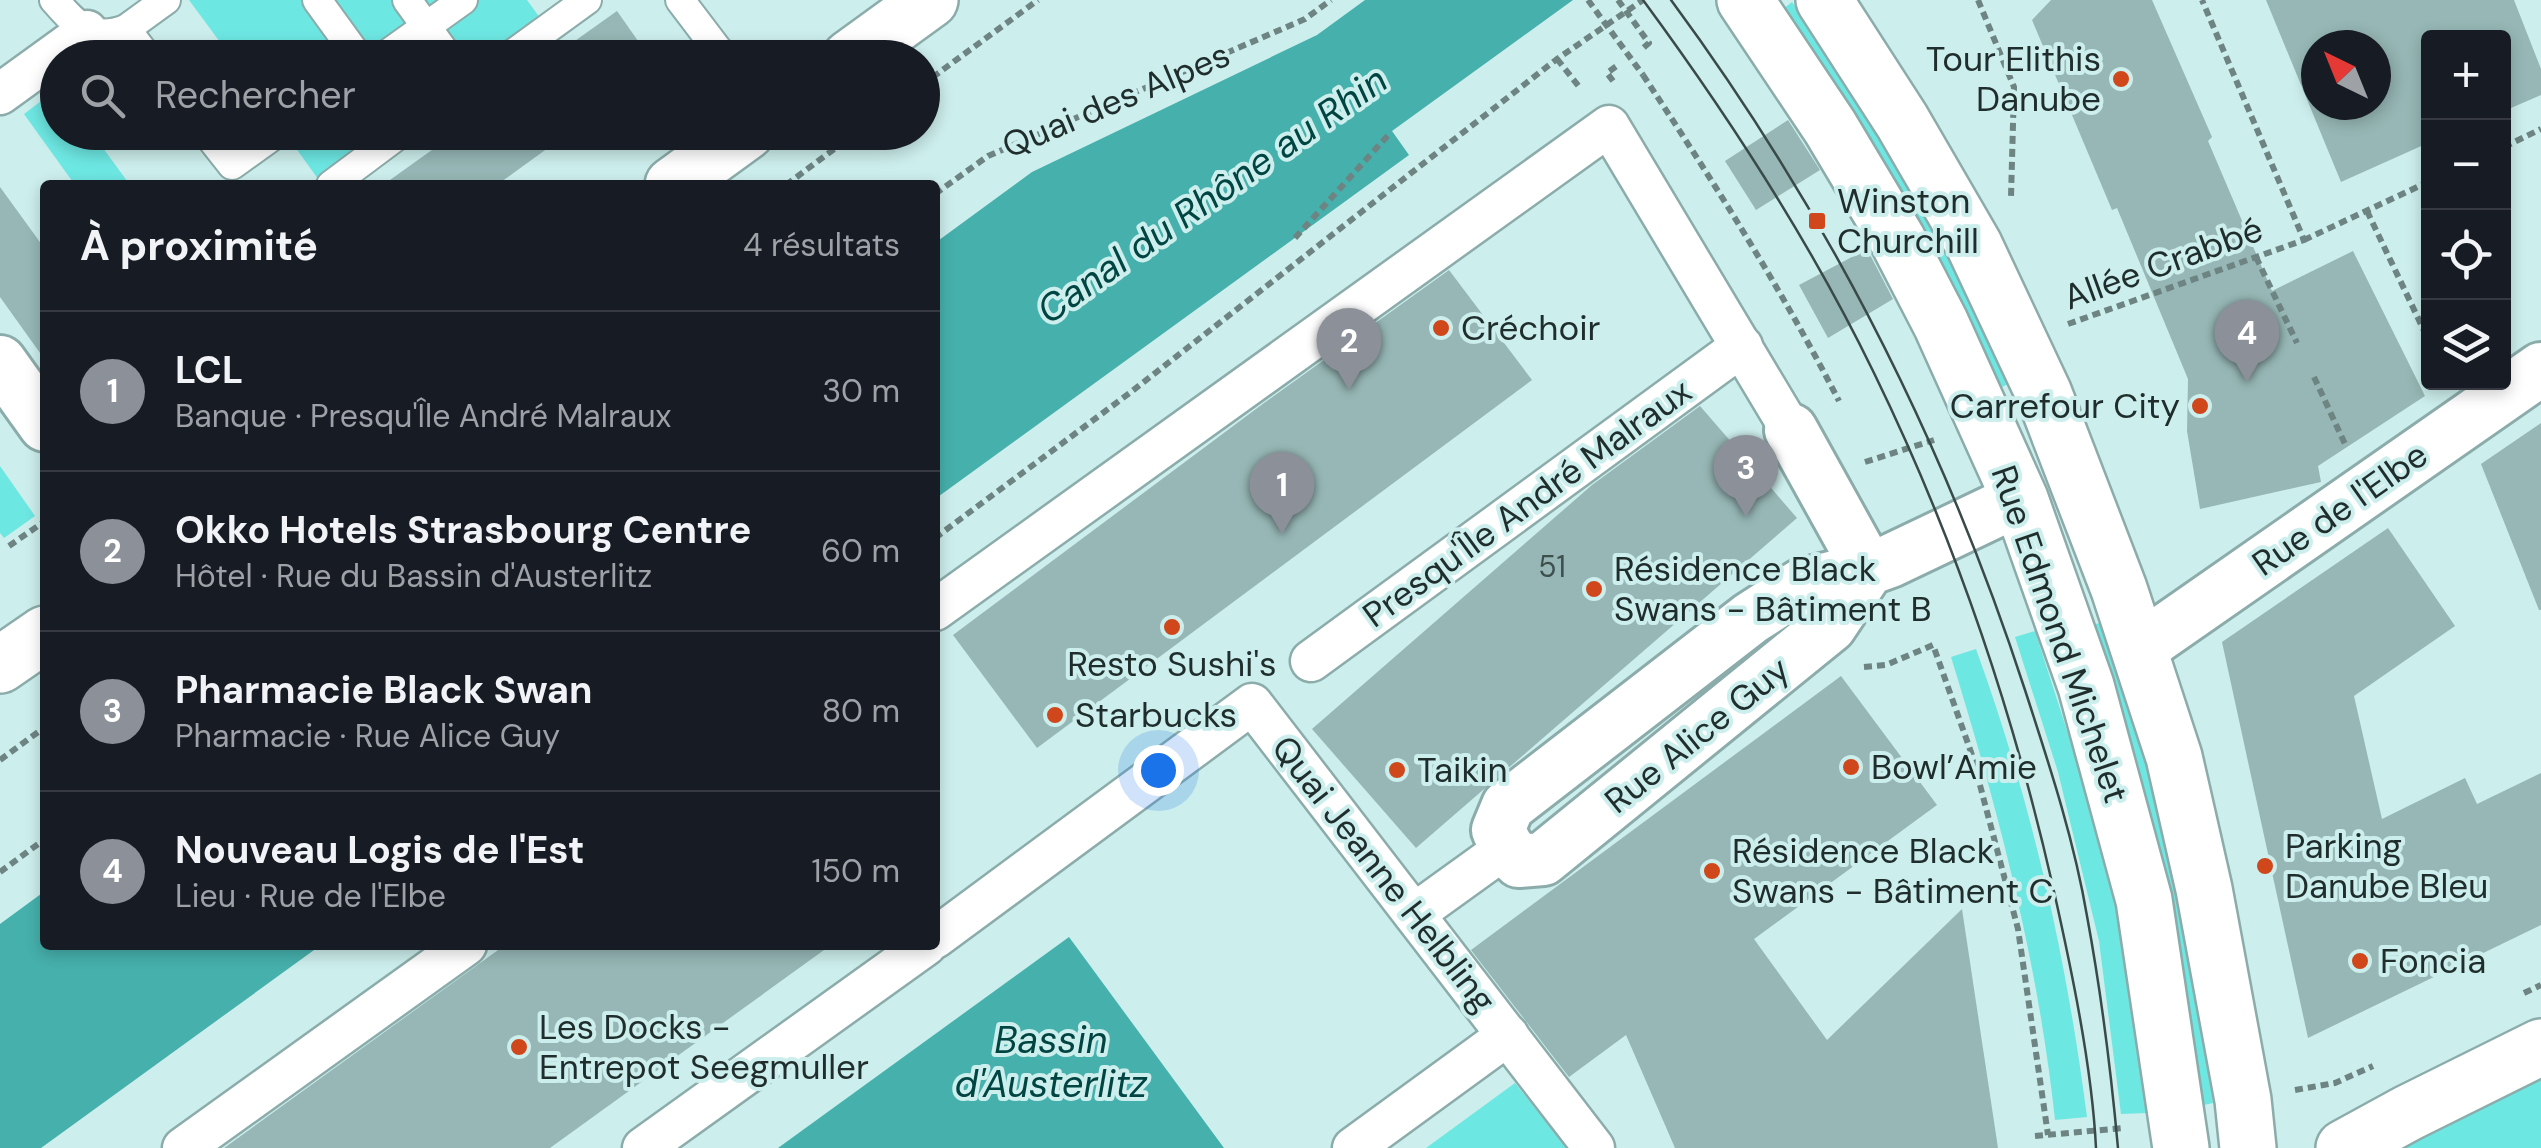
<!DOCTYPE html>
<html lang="fr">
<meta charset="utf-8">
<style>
:root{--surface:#171b24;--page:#20242c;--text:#f1f3f6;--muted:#9ea1a6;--line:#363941;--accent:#8c9099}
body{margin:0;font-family:"DM Sans",sans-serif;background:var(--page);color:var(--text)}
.controls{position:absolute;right:30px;top:30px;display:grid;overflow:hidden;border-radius:10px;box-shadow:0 5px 15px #0003}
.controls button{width:90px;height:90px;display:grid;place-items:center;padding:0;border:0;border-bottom:2px solid var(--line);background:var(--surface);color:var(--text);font:50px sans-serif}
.compass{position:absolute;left:2301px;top:30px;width:90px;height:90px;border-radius:50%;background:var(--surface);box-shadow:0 5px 15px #0003;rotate:317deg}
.you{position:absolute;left:1158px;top:770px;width:35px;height:35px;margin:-25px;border:8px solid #fff;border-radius:50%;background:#1a73e8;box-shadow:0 0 0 15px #1a73e833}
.badge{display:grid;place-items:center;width:65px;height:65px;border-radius:50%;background:var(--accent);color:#fff;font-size:32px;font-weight:700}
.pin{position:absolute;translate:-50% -82px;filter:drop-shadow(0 2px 5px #0008)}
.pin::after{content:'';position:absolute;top:52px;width:35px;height:30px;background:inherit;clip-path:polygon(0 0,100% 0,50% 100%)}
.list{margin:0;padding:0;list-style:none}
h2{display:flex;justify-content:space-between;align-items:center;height:130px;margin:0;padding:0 40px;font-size:42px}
h2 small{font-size:32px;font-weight:400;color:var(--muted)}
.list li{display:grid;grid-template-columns:65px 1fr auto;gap:30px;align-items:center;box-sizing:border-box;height:160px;padding:0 40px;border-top:2px solid var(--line)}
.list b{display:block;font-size:38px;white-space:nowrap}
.list p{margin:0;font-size:32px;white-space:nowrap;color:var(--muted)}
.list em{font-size:32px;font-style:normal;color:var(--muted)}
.icon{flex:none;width:55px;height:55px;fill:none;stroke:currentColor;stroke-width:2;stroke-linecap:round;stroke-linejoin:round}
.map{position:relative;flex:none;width:2541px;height:1148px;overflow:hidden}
.search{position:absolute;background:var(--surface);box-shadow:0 5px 15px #0003;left:40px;top:40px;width:900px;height:110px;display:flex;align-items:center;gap:25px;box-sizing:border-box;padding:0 35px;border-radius:55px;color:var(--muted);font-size:38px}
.panel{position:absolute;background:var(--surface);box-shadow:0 5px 15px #0003;left:40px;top:180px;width:900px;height:770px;border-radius:10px}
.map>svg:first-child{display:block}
.green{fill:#6de7e2}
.water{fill:#46b0ac}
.building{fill:#96b7b5;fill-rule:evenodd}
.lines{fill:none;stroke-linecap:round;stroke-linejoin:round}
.service-casing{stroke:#8bacaa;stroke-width:32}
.pedestrian-casing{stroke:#8bacaa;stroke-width:45}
.minor-casing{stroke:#8bacaa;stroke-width:58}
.secondary-casing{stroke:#8bacaa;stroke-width:60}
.primary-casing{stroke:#8bacaa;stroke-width:60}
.path{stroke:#6d8483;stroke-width:6;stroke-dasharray:8 5;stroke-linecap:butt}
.service{stroke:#fff;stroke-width:28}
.pedestrian{stroke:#fff;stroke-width:40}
.minor{stroke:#fff;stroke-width:52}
.secondary{stroke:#fff;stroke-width:55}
.primary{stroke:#fff;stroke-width:55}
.tram{stroke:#394a49;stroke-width:2.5}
.path-bridge{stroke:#6d8483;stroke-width:6;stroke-dasharray:8 5;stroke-linecap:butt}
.poi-dot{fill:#cf471b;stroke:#cceeec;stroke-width:4}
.labels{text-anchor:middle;stroke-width:8;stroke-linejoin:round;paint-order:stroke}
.number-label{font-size:30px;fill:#3d504e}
.poi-label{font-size:35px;fill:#1f2d2c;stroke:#cceeec;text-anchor:start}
.street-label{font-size:35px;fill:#1f2d2c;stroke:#cceeec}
.water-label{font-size:38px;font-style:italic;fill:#014543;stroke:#cceeec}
</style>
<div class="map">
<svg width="2541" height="1148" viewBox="0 0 2541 1148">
<rect width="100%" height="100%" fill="#cceeec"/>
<!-- green -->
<g class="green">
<path d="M189 0H527L543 22 494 57H231Z"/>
<path d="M1792 2C1851 85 1912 180 1957 271 1976 308 1991 346 2010 383L1994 391 1778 13Z"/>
<path d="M57 89 58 132 92 133 130 185H75L24 114Z"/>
<path d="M285 133H391L321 183Z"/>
<path d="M0 466 35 516 4 538 0 533Z"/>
<path d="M2103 622 2138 732 2181 899 2213 1103 2195 1107 2086 627Z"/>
<path d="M2035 631 2087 793 2121 918 2147 1113 2121 1114 2099 941 2058 772 2015 637Z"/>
<path d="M1976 649C2032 803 2066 955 2087 1117L2055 1120C2038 961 1998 809 1951 657Z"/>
<path d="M2541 1074V1148H2394Z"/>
<path d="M1515 1083 1567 1148H1426Z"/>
</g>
<!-- water -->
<g class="water">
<path d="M1365 0H1573L1392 131 1409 155 935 499V243L1032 172 1317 35Z"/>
<path d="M45 891V945H321L41 1148H0V924Z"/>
<path d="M1069 937 1224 1148H778Z"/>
</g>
<!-- building -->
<g class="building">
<path d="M2051 0H2152L2212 137 2208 141 2272 291 2353 251 2425 396 2318 466 2321 482 2200 509 2187 431 2188 379 2117 208 2112 210 2032 20Z"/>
<path d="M2266 0H2514L2541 69V95L2504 111V38H2428V143L2341 182ZM2316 45H2376V105H2316Z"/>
<path d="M617 11 650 58H552L579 38Z"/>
<path d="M1788 120 1820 170 1756 210 1725 161Z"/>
<path d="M457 132H570L497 185H383Z"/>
<path d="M0 187 45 249V360L0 297Z"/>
<path d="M1867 249 1893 299 1828 338 1799 285Z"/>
<path d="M1449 270 1532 380 1037 748 953 635 1264 403Z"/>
<path d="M1700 406 1797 518 1416 848 1312 729 1592 485Z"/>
<path d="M2541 423V610H2539L2481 464Z"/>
<path d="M2388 528 2455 626 2354 696 2382 819 2465 778 2477 804 2541 773V925L2308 1038 2222 642Z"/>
<path d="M1841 676 1937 805 1754 939 1827 1040 1962 909 1998 1148H1675L1626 1035 1569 1077 1471 950Z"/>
<path d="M505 945H831L550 1148H224Z"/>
</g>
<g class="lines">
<defs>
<g id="service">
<path d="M54 0C77 26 91 42 126 29L148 58"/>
<path d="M317 0 359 58"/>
<path d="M407 0 449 58"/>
<path d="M680 0 724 58"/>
<path d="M126 29 166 0"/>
<path d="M382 58 463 0"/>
<path d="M507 58 587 0"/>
<path d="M206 132 232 165 278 132"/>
<path d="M331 185 402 132"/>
</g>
<g id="pedestrian">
<path d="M0 94 87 31"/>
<path d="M935 610 1609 126 1791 430"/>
<path d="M1311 661 1742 346"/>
<path d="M1414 914 1507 847"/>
<path d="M935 938 1252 704 1594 1148"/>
<path d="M183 1148 466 945"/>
<path d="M643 1148 926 945"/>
<path d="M1353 1148 1508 1035"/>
</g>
<g id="minor">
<path d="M0 362 45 425"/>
<path d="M1791 430 1868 569"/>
<path d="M1868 569 1830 626 1543 859 1519 861 1507 847 1498 830 1508 806 1751 618 1802 585 1868 569 1890 561 2020 499"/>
<path d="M2139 649 2541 369"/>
</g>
<g id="secondary">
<path d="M1745 0 1830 127 1897 239 1941 324 2020 499 2086 686 2144 900 2181 1148"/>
<path d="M1824 0 1902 121 1974 245 2044 394 2119 589 2174 757 2204 889 2243 1100 2248 1148"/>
<path d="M850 58 930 0"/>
<path d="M673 185 746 132"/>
<path d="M0 665 45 634"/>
</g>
<path id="primary" d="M2344 1148 2408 1113 2541 1047"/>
</defs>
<!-- service casing -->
<use href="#service" class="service-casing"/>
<!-- pedestrian casing -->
<use href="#pedestrian" class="pedestrian-casing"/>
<!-- minor casing -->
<use href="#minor" class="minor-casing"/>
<!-- secondary casing -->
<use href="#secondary" class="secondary-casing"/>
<!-- primary casing -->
<use href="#primary" class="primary-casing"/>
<!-- path -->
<g class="path">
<path d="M1618 0 1649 43 1641 50"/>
<path d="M1978 0 2014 87 2011 197"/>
<path d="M1557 59 1581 89"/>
<path d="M1643 75C1713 181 1781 288 1839 401"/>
<path d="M1613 81 1607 73 1618 65"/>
<path d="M922 85 1038 0"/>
<path d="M2504 147 2541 129"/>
<path d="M786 185 857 132"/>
<path d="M935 194 988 156 1305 19 1331 0"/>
<path d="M2367 211 2428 339"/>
<path d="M1295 238 1391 132"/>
<path d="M2304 240 2428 182"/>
<path d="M2256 257 2297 343"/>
<path d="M2068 324 2304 240 2202 0"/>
<path d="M2314 377 2345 444"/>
<path d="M1865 462 1934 440"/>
<path d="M935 538 1131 392 1557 59 1643 0"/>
<path d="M9 546 45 521"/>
<path d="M1864 667 1886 665 1933 645 1972 755 2018 929 2048 1135"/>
<path d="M0 760 45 727"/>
<path d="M0 872 45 839"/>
<path d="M2524 993 2541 985"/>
<path d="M2295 1090 2335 1083 2373 1066"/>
<path d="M2035 1136 2124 1128"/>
</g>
<!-- service -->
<use href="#service" class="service"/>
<!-- pedestrian -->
<use href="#pedestrian" class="pedestrian"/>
<!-- minor -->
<use href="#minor" class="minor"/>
<!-- secondary -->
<use href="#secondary" class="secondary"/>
<!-- primary -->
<use href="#primary" class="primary"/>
<!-- tram -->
<g class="tram">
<path d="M1643 0C1730 118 1810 241 1874 373 1953 535 2013 711 2053 887 2071 967 2092 1066 2096 1148"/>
<path d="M1671 0C1826 210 1944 441 2025 690 2049 764 2074 839 2087 916 2101 992 2111 1071 2118 1148"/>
</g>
<!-- path-bridge -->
<path class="path-bridge" d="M1588 0 1643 75"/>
</g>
<!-- markers -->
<g class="poi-dot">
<circle cx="2121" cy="79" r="10"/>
<rect x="1807" y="211" width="20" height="20" rx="5"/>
<circle cx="1441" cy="328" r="10"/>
<circle cx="2200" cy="406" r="10"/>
<circle cx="1594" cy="589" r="10"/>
<circle cx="1172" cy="627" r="10"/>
<circle cx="1055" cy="715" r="10"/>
<circle cx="1851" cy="767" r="10"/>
<circle cx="1397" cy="770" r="10"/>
<circle cx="2265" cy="866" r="10"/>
<circle cx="1712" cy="871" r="10"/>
<circle cx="2360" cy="961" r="10"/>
<circle cx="519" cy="1047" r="10"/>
</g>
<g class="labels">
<!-- number labels -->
<g class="number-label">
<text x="1552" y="577">51</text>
</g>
<!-- poi labels -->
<g class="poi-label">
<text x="2101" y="71" text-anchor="end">Tour Elithis<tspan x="2101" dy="40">Danube</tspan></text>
<text x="1837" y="213">Winston<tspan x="1837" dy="40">Churchill</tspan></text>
<text x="1461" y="340">Créchoir</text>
<text x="2180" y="418" text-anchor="end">Carrefour City</text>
<text x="1614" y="581">Résidence Black<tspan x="1614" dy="40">Swans - Bâtiment B</tspan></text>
<text x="1172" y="676" text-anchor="middle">Resto Sushi's</text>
<text x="1075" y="727">Starbucks</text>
<text x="1871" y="779">Bowl’Amie</text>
<text x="1417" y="782">Taikin</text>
<text x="2285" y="858">Parking<tspan x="2285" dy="40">Danube Bleu</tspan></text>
<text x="1732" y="863">Résidence Black<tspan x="1732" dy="40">Swans - Bâtiment C</tspan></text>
<text x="2380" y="973">Foncia</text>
<text x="539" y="1039">Les Docks -<tspan x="539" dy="40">Entrepot Seegmuller</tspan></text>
</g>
<!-- street labels -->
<g class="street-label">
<text transform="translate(1116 100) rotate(-23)" y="12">Quai des Alpes</text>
<text transform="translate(2163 263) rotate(-20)" y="12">Allée Crabbé</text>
<text transform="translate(1527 503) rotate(-36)" y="12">Presqu'Île André Malraux</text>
<text transform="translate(2340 509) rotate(-35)" y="12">Rue de l'Elbe</text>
<text transform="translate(2060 634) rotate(71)" y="12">Rue Edmond Michelet</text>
<text transform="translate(1697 735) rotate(-39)" y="12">Rue Alice Guy</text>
<text transform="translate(1384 874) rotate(52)" y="12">Quai Jeanne Helbling</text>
</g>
<!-- water labels -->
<g class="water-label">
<text transform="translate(1212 195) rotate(-35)" y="13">Canal du Rhône au Rhin</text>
<text x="1051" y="1053">Bassin<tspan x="1051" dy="44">d'Austerlitz</tspan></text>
</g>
</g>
</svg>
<div class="controls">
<button>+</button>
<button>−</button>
<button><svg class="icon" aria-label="locate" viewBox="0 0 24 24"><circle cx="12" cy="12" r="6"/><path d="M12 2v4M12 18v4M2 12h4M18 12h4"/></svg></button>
<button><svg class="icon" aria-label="layers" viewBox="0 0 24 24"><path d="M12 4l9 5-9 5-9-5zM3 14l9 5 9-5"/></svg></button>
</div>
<svg class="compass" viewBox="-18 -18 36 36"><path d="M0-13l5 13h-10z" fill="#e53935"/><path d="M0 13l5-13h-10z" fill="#9ea1a6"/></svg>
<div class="you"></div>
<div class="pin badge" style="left:1282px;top:534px">1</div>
<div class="pin badge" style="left:1349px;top:390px">2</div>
<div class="pin badge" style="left:1746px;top:517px">3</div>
<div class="pin badge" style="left:2247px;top:382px">4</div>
<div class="search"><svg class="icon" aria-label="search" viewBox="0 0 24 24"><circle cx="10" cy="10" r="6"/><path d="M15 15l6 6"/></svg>Rechercher</div>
<section class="panel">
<h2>À proximité<small>4 résultats</small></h2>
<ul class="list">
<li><span class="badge">1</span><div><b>LCL</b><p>Banque · Presqu'Île André Malraux</p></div><em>30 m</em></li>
<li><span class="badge">2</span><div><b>Okko Hotels Strasbourg Centre</b><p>Hôtel · Rue du Bassin d'Austerlitz</p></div><em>60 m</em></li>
<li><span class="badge">3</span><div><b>Pharmacie Black Swan</b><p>Pharmacie · Rue Alice Guy</p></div><em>80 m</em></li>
<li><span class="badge">4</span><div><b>Nouveau Logis de l'Est</b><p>Lieu · Rue de l'Elbe</p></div><em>150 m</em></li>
</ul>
</section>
</div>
